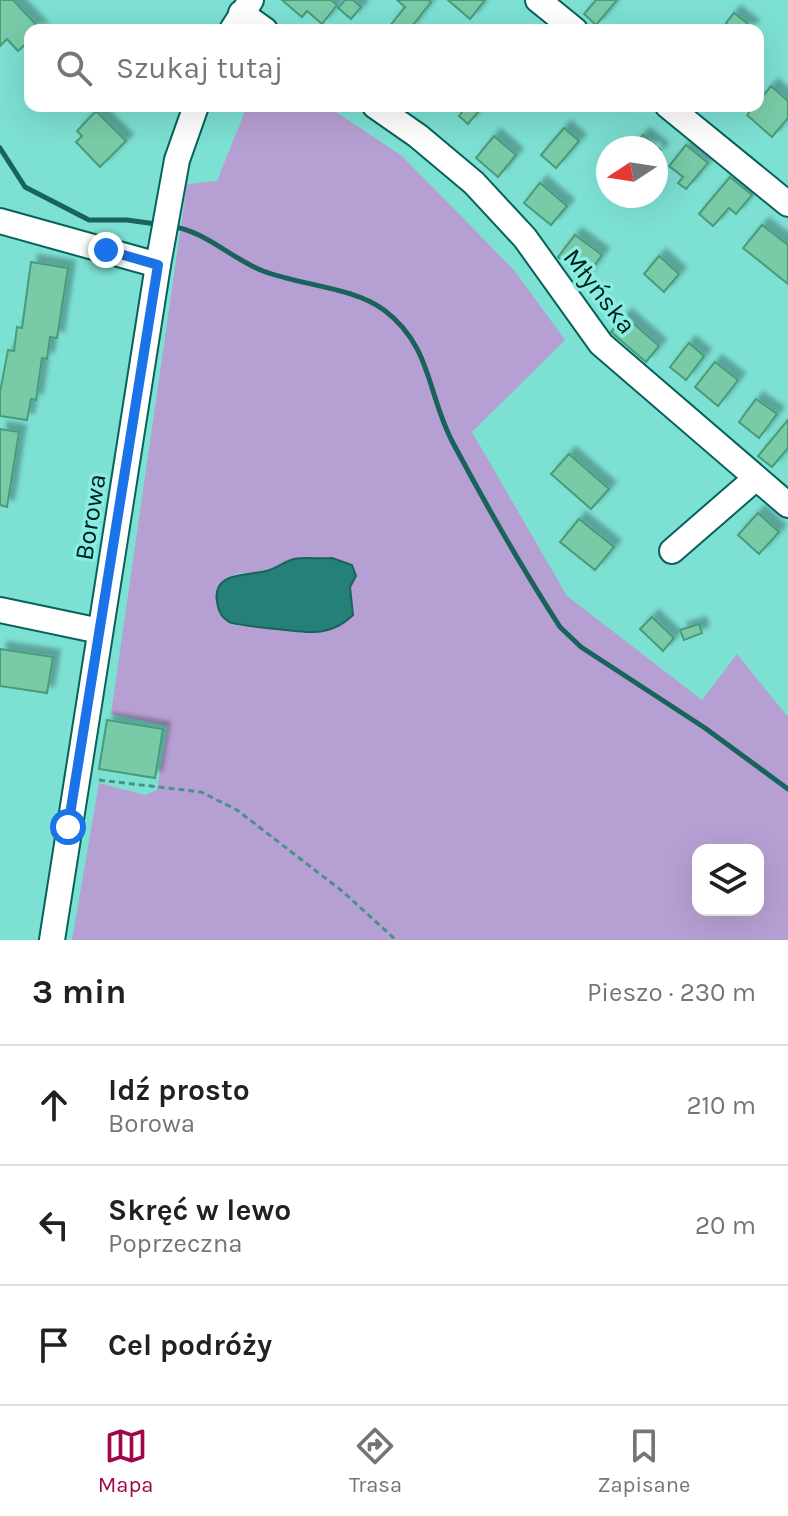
<!DOCTYPE html>
<html lang="pl">
<meta charset="utf-8">
<style>
:root{--surface:#fff;--page:#f2f2f2;--text:#202124;--muted:#757577;--line:#e0e0e0;--accent:#a0064a}
body{margin:0;font-family:Karla,sans-serif;background:var(--page);color:var(--text)}
.controls{position:absolute;right:24px;bottom:24px;display:grid;overflow:hidden;border-radius:16px;box-shadow:0 8px 32px #0002}
.controls button{width:72px;height:72px;display:grid;place-items:center;padding:0;border:0;border-bottom:2px solid var(--line);background:var(--surface);color:var(--text);font:40px sans-serif}
.compass{position:absolute;left:596px;top:136px;width:72px;height:72px;border-radius:50%;background:var(--surface);box-shadow:0 8px 32px #0002;rotate:258deg}
.stop{position:absolute;width:24px;height:24px;margin:-18px;border:6px solid #1a73e8;border-radius:50%;background:#fff}
.stop.end{background:#1a73e8;border-color:#fff;box-shadow:0 2px 8px #0008}
.list{margin:0;padding:0;list-style:none}
h2{display:flex;justify-content:space-between;align-items:center;height:104px;margin:0;padding:0 32px;font-size:34px}
h2 small{font-size:26px;font-weight:400;color:var(--muted)}
.list li{display:grid;grid-template-columns:52px 1fr auto;gap:24px;align-items:center;box-sizing:border-box;height:120px;padding:0 32px;border-top:2px solid var(--line)}
.list b{display:block;font-size:30px;white-space:nowrap}
.list p{margin:0;font-size:26px;white-space:nowrap;color:var(--muted)}
.list em{font-size:26px;font-style:normal;color:var(--muted)}
.icon{flex:none;width:44px;height:44px;fill:none;stroke:currentColor;stroke-width:2;stroke-linecap:round;stroke-linejoin:round}
.map{position:relative;flex:none;width:788px;height:940px;overflow:hidden}
.search{position:absolute;background:var(--surface);box-shadow:0 8px 32px #0002;left:24px;right:24px;top:24px;height:88px;display:flex;align-items:center;gap:20px;box-sizing:border-box;padding:0 28px;border-radius:16px;color:var(--muted);font-size:30px}
.sheet{height:464px;background:var(--surface)}
nav{display:flex;justify-content:space-around;align-items:center;box-sizing:border-box;height:112px;border-top:2px solid var(--line);background:var(--surface);font-size:22px;color:var(--muted)}
nav a{display:grid;justify-items:center;gap:4px}
nav .on{color:var(--accent)}
.map>svg:first-child{display:block}
.green{fill:#b6a0d3;fill-rule:evenodd}
.water{fill:#258077;stroke:#1a635c;stroke-width:2}
.lines{fill:none;stroke-linecap:round;stroke-linejoin:round}
.stream{stroke:#1a635c;stroke-width:5}
.building{fill:#79cba8;stroke:#489b7a;stroke-width:2;filter:url(#shadow)}
.minor-casing{stroke:#06625a;stroke-width:28}
.path{stroke:#499289;stroke-width:3;stroke-dasharray:6 4;stroke-linecap:butt}
.minor{stroke:#fff;stroke-width:24}
.route{stroke:#1a73e8;stroke-width:10}
.labels{text-anchor:middle;stroke-width:7;stroke-linejoin:round;paint-order:stroke}
.street-label{font-size:26px;fill:#00201d;stroke:#89ede0}
</style>
<div class="map">
<svg width="788" height="940" viewBox="0 0 788 940">
<defs>
<filter id="shadow"><feDropShadow dx="7" dy="-7" stdDeviation="2" flood-color="#0004"/></filter>
</defs>
<rect width="100%" height="100%" fill="#7ce0d3"/>
<!-- green -->
<path class="green" d="M247 106H327L402 156 514 270 565 340 472 432 567 596 702 700 737 654 788 717V940H72L99 783 145 795 157 790 168 726 111 714 187 184 217 181ZM332 558 350 587 353 615 313 633 280 627 238 626 225 621 216 594 225 579 239 573 263 572 294 559ZM698 850H758V910H698Z"/>
<!-- water -->
<path class="water" d="M332 558 352 565 356 576 350 587 353 615C342 626 330 631 315 632 308 633 233 625 229 622 222 618 218 610 217 602 212 571 247 576 266 571 276 569 285 561 294 559 305 557 320 559 332 558Z"/>
<g class="lines">
<!-- stream -->
<g class="stream">
<path d="M0 148 25 187 89 220H127L156 224"/>
<path d="M170 226C206 231 230 258 263 271 299 285 353 287 384 310 432 346 427 394 453 443 486 505 522 568 560 627L581 647 705 728 788 789"/>
</g>
</g>
<!-- building -->
<g class="building">
<path d="M0 0H13L41 30H30V40L18 51 7 39 0 46Z"/>
<path d="M282 0H331L337 5 322 24 307 11 302 17Z"/>
<path d="M345 0H353L361 7 351 19 338 8Z"/>
<path d="M397 0H428L431 2 409 30H392L389 27 405 7Z"/>
<path d="M448 0H485L470 19Z"/>
<path d="M596 0H617L596 25 584 14Z"/>
<path d="M734 13 752 27 749 30H734L726 23Z"/>
<path d="M771 86 788 101V118L772 137 747 115 754 106H758V102Z"/>
<path d="M467 106 482 107 468 124 459 116Z"/>
<path d="M96 111 126 141 100 167 76 142 82 136 77 131Z"/>
<path d="M564 128 579 141 556 168 541 155Z"/>
<path d="M643 135 661 150 656 155V148H631Z"/>
<path d="M494 136 516 155 498 177 476 158Z"/>
<path d="M686 145 708 163 686 189 678 183 683 177 669 166Z"/>
<path d="M730 177 752 195 736 214 729 208 713 226 699 214Z"/>
<path d="M540 183 567 206 551 225 524 203Z"/>
<path d="M762 225 788 245V284L743 248Z"/>
<path d="M575 235 602 255 585 278 558 257Z"/>
<path d="M659 256 679 274 664 292 644 274Z"/>
<path d="M31 262 68 268 57 338 50 337 47 359 42 358 36 400 31 399 27 420 0 416V392L8 350 14 351 17 327 22 328Z"/>
<path d="M625 316 659 346 646 362 611 332Z"/>
<path d="M689 343 704 356 686 380 670 367Z"/>
<path d="M715 362 738 380 718 406 695 387Z"/>
<path d="M756 399 777 414 759 438 739 422Z"/>
<path d="M788 420V448L772 467 758 456Z"/>
<path d="M0 429 19 432 7 507 0 505Z"/>
<path d="M569 454 609 489 591 509 551 474Z"/>
<path d="M758 513 779 532 759 554 738 535Z"/>
<path d="M579 519 614 547 595 570 560 542Z"/>
<path d="M652 617 674 638 663 651 640 629Z"/>
<path d="M699 624 702 633 684 640 680 630Z"/>
<path d="M0 649 53 657 47 693 0 686Z"/>
<path d="M107 720 163 729 155 778 99 769Z"/>
</g>
<g class="lines">
<defs>
<g id="minor">
<path d="M538 0 575 30"/>
<path d="M241 13 265 30"/>
<path d="M232 30 251 0"/>
<path d="M375 106 418 136 474 183 525 238 601 344 788 505"/>
<path d="M668 106 788 204"/>
<path d="M0 221 158 265"/>
<path d="M672 551 756 478"/>
<path d="M0 610 100 631"/>
<path d="M52 940 158 265 177 160 196 106"/>
</g>
</defs>
<!-- minor casing -->
<use href="#minor" class="minor-casing"/>
<!-- path -->
<path class="path" d="M99 780 201 792 237 810 342 891 396 940"/>
<!-- minor -->
<use href="#minor" class="minor"/>
</g>
<g class="lines">
<!-- route -->
<path class="route" d="M68 827 158 265 106 250"/>
</g>
<g class="labels">
<!-- street labels -->
<g class="street-label">
<text transform="translate(600 291) rotate(52)" y="9">Młyńska</text>
<text transform="translate(90 517) rotate(-81)" y="9">Borowa</text>
</g>
</g>
</svg>
<div class="controls">
<button><svg class="icon" aria-label="layers" viewBox="0 0 24 24"><path d="M12 4l9 5-9 5-9-5zM3 14l9 5 9-5"/></svg></button>
</div>
<svg class="compass" viewBox="-18 -18 36 36"><path d="M0-13l5 13h-10z" fill="#e53935"/><path d="M0 13l5-13h-10z" fill="#757577"/></svg>
<div class="stop" style="left:68px;top:827px"></div>
<div class="stop end" style="left:106px;top:250px"></div>
<div class="search"><svg class="icon" aria-label="search" viewBox="0 0 24 24"><circle cx="10" cy="10" r="6"/><path d="M15 15l6 6"/></svg>Szukaj tutaj</div>
</div>
<section class="sheet">
<h2>3 min<small>Pieszo · 230 m</small></h2>
<ul class="list">
<li><svg class="icon" aria-label="ahead" viewBox="0 0 24 24"><path d="M12 20V5M6 11l6-6 6 6"/></svg><div><b>Idź prosto</b><p>Borowa</p></div><em>210 m</em></li>
<li><svg class="icon" aria-label="left" viewBox="0 0 24 24"><path d="M17 20v-9H6M10 6l-5 5 5 5"/></svg><div><b>Skręć w lewo</b><p>Poprzeczna</p></div><em>20 m</em></li>
<li><svg class="icon" aria-label="arrive" viewBox="0 0 24 24"><path d="M6 21V4h12l-3 4 3 4H6"/></svg><div><b>Cel podróży</b></div></li>
</ul>
</section>
<nav>
<a class="on"><svg class="icon" aria-label="map" viewBox="0 0 24 24"><path d="M3 6l6-2 6 2 6-2v14l-6 2-6-2-6 2zM9 4v14M15 6v14"/></svg>Mapa</a>
<a><svg class="icon" aria-label="directions" viewBox="0 0 24 24"><path d="M12 3l9 9-9 9-9-9zM9 14v-3h6M13 9l2 2-2 2"/></svg>Trasa</a>
<a><svg class="icon" aria-label="saved" viewBox="0 0 24 24"><path d="M7 4h10v16l-5-4-5 4z"/></svg>Zapisane</a>
</nav>
